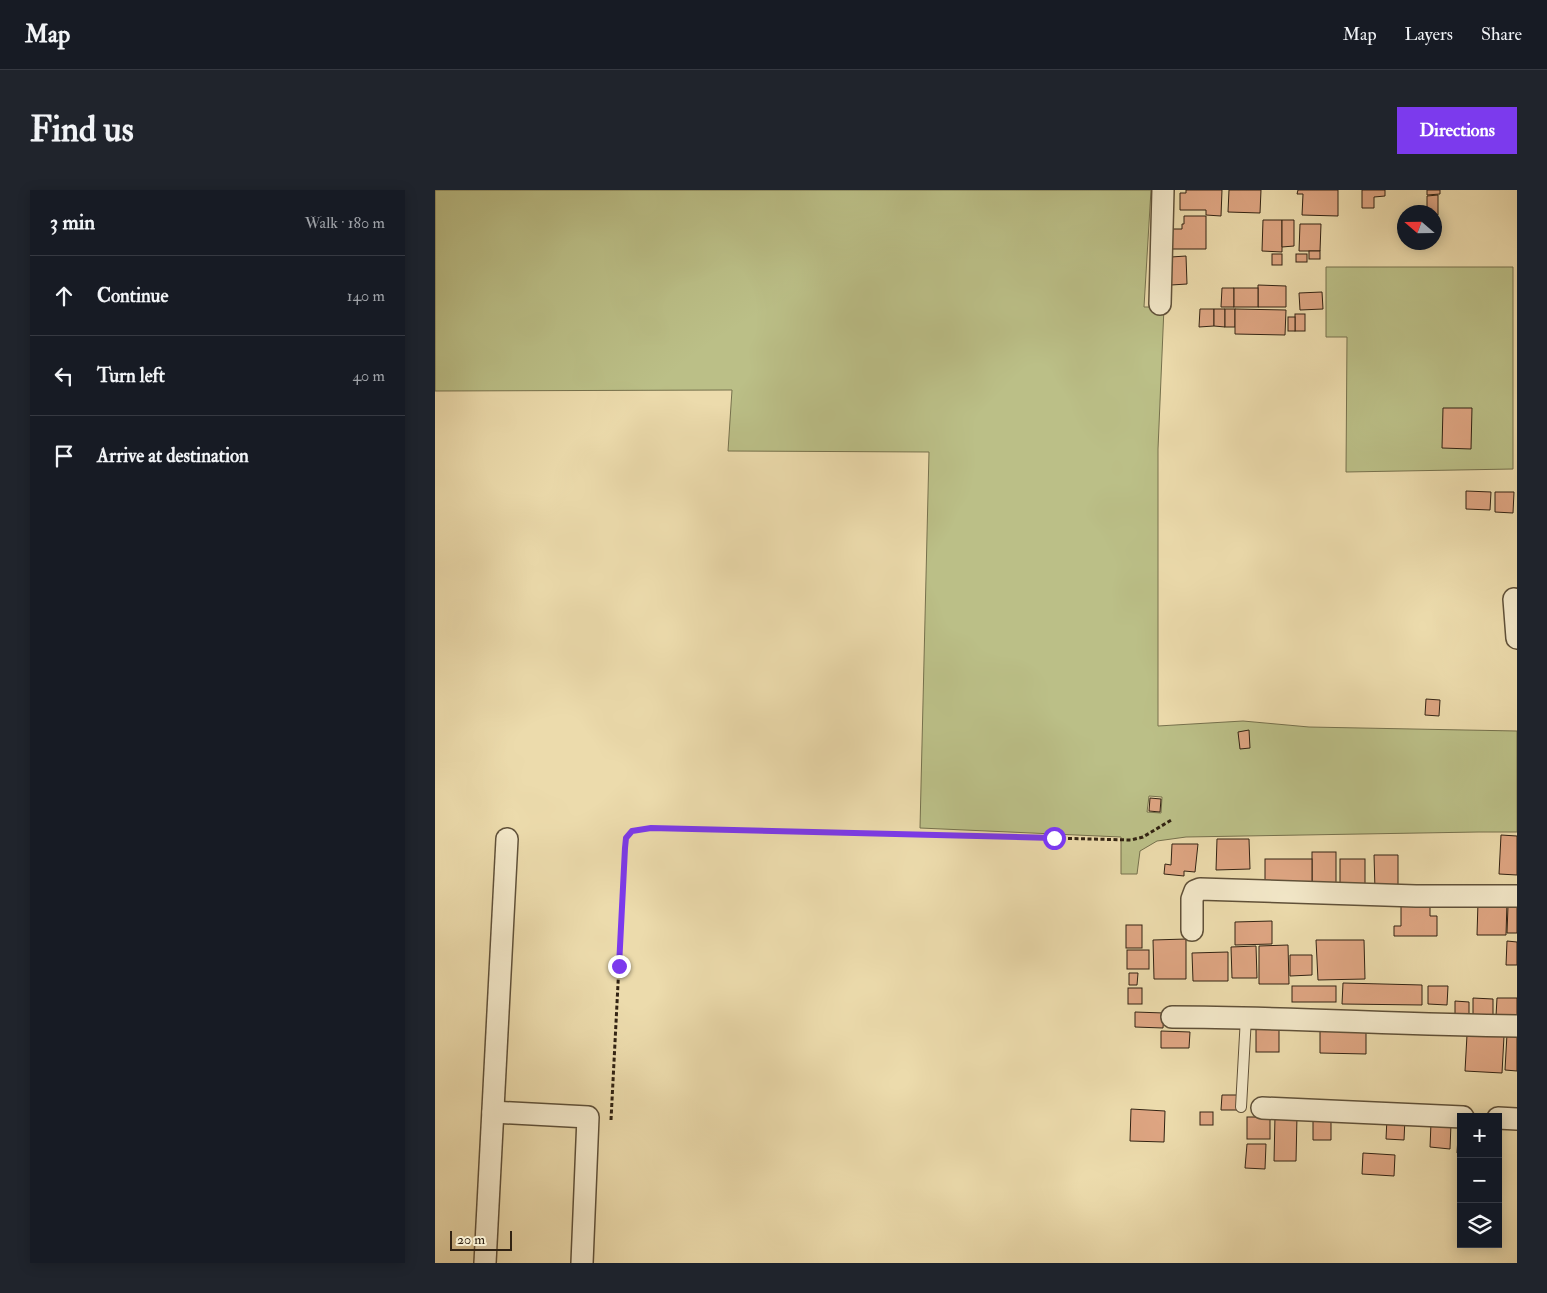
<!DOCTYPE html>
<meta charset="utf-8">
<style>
:root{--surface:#171b24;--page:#20242c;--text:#f1f3f6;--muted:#9ea1a6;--line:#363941;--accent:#7c3aed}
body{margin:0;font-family:"IM FELL Double Pica",serif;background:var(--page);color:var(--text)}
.controls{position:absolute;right:15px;bottom:15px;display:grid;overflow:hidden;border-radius:0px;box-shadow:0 2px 12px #0003}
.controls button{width:45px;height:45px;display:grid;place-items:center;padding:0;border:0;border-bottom:1px solid var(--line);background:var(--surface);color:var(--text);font:25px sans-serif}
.compass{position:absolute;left:962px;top:15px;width:45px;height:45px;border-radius:50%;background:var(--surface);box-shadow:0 2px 12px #0003;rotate:290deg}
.scale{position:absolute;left:15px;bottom:12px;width:62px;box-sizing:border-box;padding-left:5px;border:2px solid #322313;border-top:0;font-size:14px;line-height:18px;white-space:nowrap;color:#322313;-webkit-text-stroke:4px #f3e8c9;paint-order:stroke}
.stop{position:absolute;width:15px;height:15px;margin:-11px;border:4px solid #7c3aed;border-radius:50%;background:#fff}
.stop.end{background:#7c3aed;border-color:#fff;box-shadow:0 1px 5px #0008}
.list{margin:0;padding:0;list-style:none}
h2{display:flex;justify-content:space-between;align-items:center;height:65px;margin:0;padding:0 20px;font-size:21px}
h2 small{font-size:16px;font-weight:400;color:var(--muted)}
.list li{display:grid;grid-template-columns:32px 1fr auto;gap:15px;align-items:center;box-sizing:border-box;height:80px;padding:0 20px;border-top:1px solid var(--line)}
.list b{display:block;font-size:19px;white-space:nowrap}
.list em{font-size:16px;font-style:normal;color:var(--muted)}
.icon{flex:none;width:28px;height:28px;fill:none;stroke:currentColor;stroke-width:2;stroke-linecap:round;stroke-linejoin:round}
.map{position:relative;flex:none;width:1082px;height:1073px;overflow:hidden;border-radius:0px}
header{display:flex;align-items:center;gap:30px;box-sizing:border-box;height:70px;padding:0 25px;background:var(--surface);border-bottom:1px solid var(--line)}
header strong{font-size:24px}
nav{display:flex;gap:28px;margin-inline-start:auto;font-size:18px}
.intro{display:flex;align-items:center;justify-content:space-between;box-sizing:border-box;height:120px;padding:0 30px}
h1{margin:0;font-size:35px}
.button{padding:12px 22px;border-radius:0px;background:var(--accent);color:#fff;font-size:18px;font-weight:700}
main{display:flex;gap:30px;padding:0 30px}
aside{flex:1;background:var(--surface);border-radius:0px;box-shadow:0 2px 12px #0003}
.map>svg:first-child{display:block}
.green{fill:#bbbf87;stroke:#76714d;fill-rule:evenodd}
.building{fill:#dea582;stroke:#322313}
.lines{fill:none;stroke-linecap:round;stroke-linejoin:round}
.service-casing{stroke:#605139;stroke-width:12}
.minor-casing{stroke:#605139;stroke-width:24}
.path{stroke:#322313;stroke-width:3;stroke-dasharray:4 2.5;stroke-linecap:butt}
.service{stroke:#f3e8c9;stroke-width:10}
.minor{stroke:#f3e8c9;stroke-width:21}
.route{stroke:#7c3aed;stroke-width:6}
</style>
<header>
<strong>Map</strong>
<nav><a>Map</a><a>Layers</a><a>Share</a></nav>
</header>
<div class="intro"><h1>Find us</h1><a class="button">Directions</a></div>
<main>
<aside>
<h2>3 min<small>Walk · 180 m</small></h2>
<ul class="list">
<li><svg class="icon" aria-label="ahead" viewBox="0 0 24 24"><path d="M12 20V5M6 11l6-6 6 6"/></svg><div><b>Continue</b></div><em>140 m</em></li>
<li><svg class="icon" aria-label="left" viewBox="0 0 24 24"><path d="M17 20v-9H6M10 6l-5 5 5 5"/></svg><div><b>Turn left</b></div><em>40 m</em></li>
<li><svg class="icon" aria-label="arrive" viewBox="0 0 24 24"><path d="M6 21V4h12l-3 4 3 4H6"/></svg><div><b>Arrive at destination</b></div></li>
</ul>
</aside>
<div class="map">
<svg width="1082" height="1073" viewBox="0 0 1082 1073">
<rect width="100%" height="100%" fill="#ecdbac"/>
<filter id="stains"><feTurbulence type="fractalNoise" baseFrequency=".004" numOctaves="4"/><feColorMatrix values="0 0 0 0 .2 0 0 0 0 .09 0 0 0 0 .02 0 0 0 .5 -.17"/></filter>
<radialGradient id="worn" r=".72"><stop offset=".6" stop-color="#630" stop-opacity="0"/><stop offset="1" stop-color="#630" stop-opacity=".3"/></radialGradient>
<!-- green -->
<g class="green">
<path d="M0 0H716L709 117H729L723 259V536L808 531 874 537 1082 541V642H1043L751 647 722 651 705 661 702 684H686V647L485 638 494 262 293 261 297 200 0 201ZM714 606 727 607 726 623 712 622Z"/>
<path d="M891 77H1078V279L911 282 912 147H891Z"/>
</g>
<!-- building -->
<g class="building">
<path d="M751 0H787L786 26 771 25V20H745V3H751Z"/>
<path d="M794 0H826L825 23 793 22Z"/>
<path d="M863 0H903V26L867 25 868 4H862Z"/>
<path d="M927 0H950V6L939 7V18H927Z"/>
<path d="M992 0H1005V4L992 5Z"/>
<path d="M1003 5V25H999V22H992V6Z"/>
<path d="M749 26H771V59H736L737 39H747V34H749Z"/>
<path d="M828 30H847V62L827 61Z"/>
<path d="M847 30H859V56L847 57Z"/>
<path d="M865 34H886L885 61H864Z"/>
<rect x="874" y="61" width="11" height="8"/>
<rect x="837" y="64" width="10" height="11"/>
<rect x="861" y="64" width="11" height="8"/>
<path d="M751 66 752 94 736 95V67Z"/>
<path d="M823 95 851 96V117H823Z"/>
<path d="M787 98H799V117H786Z"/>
<rect x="799" y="98" width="24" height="19"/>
<path d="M887 102 888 119 865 120 864 103Z"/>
<path d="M765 119H779V136L764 137Z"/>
<path d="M779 119H790V137L779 136Z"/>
<rect x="790" y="119" width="10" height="18"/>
<path d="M800 119 851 120 850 145 800 144Z"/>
<rect x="860" y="124" width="10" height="17"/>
<rect x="853" y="127" width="7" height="14"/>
<path d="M1008 218H1037L1036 259 1007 258Z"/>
<path d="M1031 301 1056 302 1055 320 1031 319Z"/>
<path d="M1060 302H1079L1078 323 1060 322Z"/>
<path d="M991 509 1005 510 1004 526 990 525Z"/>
<path d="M814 540 815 558 805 559 803 542Z"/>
<path d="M715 608 726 609 725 622 714 621Z"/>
<path d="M1066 645 1082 646V685L1064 684Z"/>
<path d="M782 649H814L815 679 781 680Z"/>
<path d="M737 654H763L760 682 749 681V686L729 684 730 674 736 675Z"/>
<rect x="877" y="662" width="24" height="34"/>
<path d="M939 665H963V699L940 700Z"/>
<rect x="830" y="669" width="47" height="23"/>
<rect x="905" y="669" width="25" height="28"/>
<path d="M966 712H995V726H1002V746H959V736H966Z"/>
<path d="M1043 712H1072L1071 745H1042Z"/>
<path d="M1073 716H1082V743H1072Z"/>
<path d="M837 731V754L800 755V732Z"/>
<rect x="691" y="735" width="16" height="23"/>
<path d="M751 749V789H719L718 750Z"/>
<path d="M881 750H929L930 789 883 790Z"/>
<path d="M1072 751 1082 752V775H1071Z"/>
<path d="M853 755 854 794H824V756Z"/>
<path d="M821 756 822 788H797L796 757Z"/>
<rect x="692" y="760" width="22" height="19"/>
<path d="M793 762V791H758L757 763Z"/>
<path d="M855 765H877V785L855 786Z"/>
<path d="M694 783H703L702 795H694Z"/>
<path d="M908 793 987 795V815L907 814Z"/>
<rect x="857" y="796" width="44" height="16"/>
<path d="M993 796H1013L1012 815 993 814Z"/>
<rect x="693" y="798" width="14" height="16"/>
<path d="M1038 808 1058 809V827L1038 826Z"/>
<path d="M1062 808H1082V827L1061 826Z"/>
<path d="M1020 811 1034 812V824H1020Z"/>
<path d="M700 822 729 823 728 838 700 837Z"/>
<path d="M885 835 931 836V864L885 863Z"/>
<rect x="821" y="837" width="23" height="25"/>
<path d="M726 841 755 842 754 858H726Z"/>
<path d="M1072 844 1082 845V881L1070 880Z"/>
<path d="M1032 845 1069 846 1067 883 1030 881Z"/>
<path d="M787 905H804V920H786Z"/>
<path d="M696 919 730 921 729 952 695 951Z"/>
<rect x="765" y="922" width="13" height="13"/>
<path d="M840 926H862L861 971H839Z"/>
<rect x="812" y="927" width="23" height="22"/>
<path d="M952 928H970L969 950 951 949Z"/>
<path d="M878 929 896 930V950H878Z"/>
<path d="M1024 931H1026V963H1022Z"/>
<path d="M996 933 1016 934 1015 959 995 957Z"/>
<path d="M812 954H831L830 979 810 978Z"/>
<path d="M928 963 960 965 959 986 927 984Z"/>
</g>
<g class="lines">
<defs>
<path id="service" d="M806 917 811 827"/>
<g id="minor">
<path d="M725 114 728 0"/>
<path d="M1079 409 1082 448"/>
<path d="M757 740V709L760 701 765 699 981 706H1082"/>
<path d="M737 827C852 827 967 835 1082 836"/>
<path d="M827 918 1028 927"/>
<path d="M58 922 153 927 147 1073"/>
<path d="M1063 928 1082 929"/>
<path d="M50 1073 72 649"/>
</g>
</defs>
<!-- service casing -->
<use href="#service" class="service-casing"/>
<!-- minor casing -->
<use href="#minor" class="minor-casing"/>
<!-- path -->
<path class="path" d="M176 930 190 658 191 648 197 641 216 638 696 650 708 647 738 629"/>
<!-- service -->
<use href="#service" class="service"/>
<!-- minor -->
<use href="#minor" class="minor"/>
</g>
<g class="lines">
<!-- route -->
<path class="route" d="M184 776 190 658 191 648 197 641 216 638 619 648"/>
</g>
<rect width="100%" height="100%" filter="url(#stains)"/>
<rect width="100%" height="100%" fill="url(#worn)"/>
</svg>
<div class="controls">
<button>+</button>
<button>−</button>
<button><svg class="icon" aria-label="layers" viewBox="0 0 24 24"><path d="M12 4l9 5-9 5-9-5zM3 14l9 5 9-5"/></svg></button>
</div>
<svg class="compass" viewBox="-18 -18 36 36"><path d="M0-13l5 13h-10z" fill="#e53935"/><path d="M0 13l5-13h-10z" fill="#9ea1a6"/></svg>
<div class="scale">20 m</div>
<div class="stop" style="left:619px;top:648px"></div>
<div class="stop end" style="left:184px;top:776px"></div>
</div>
</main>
